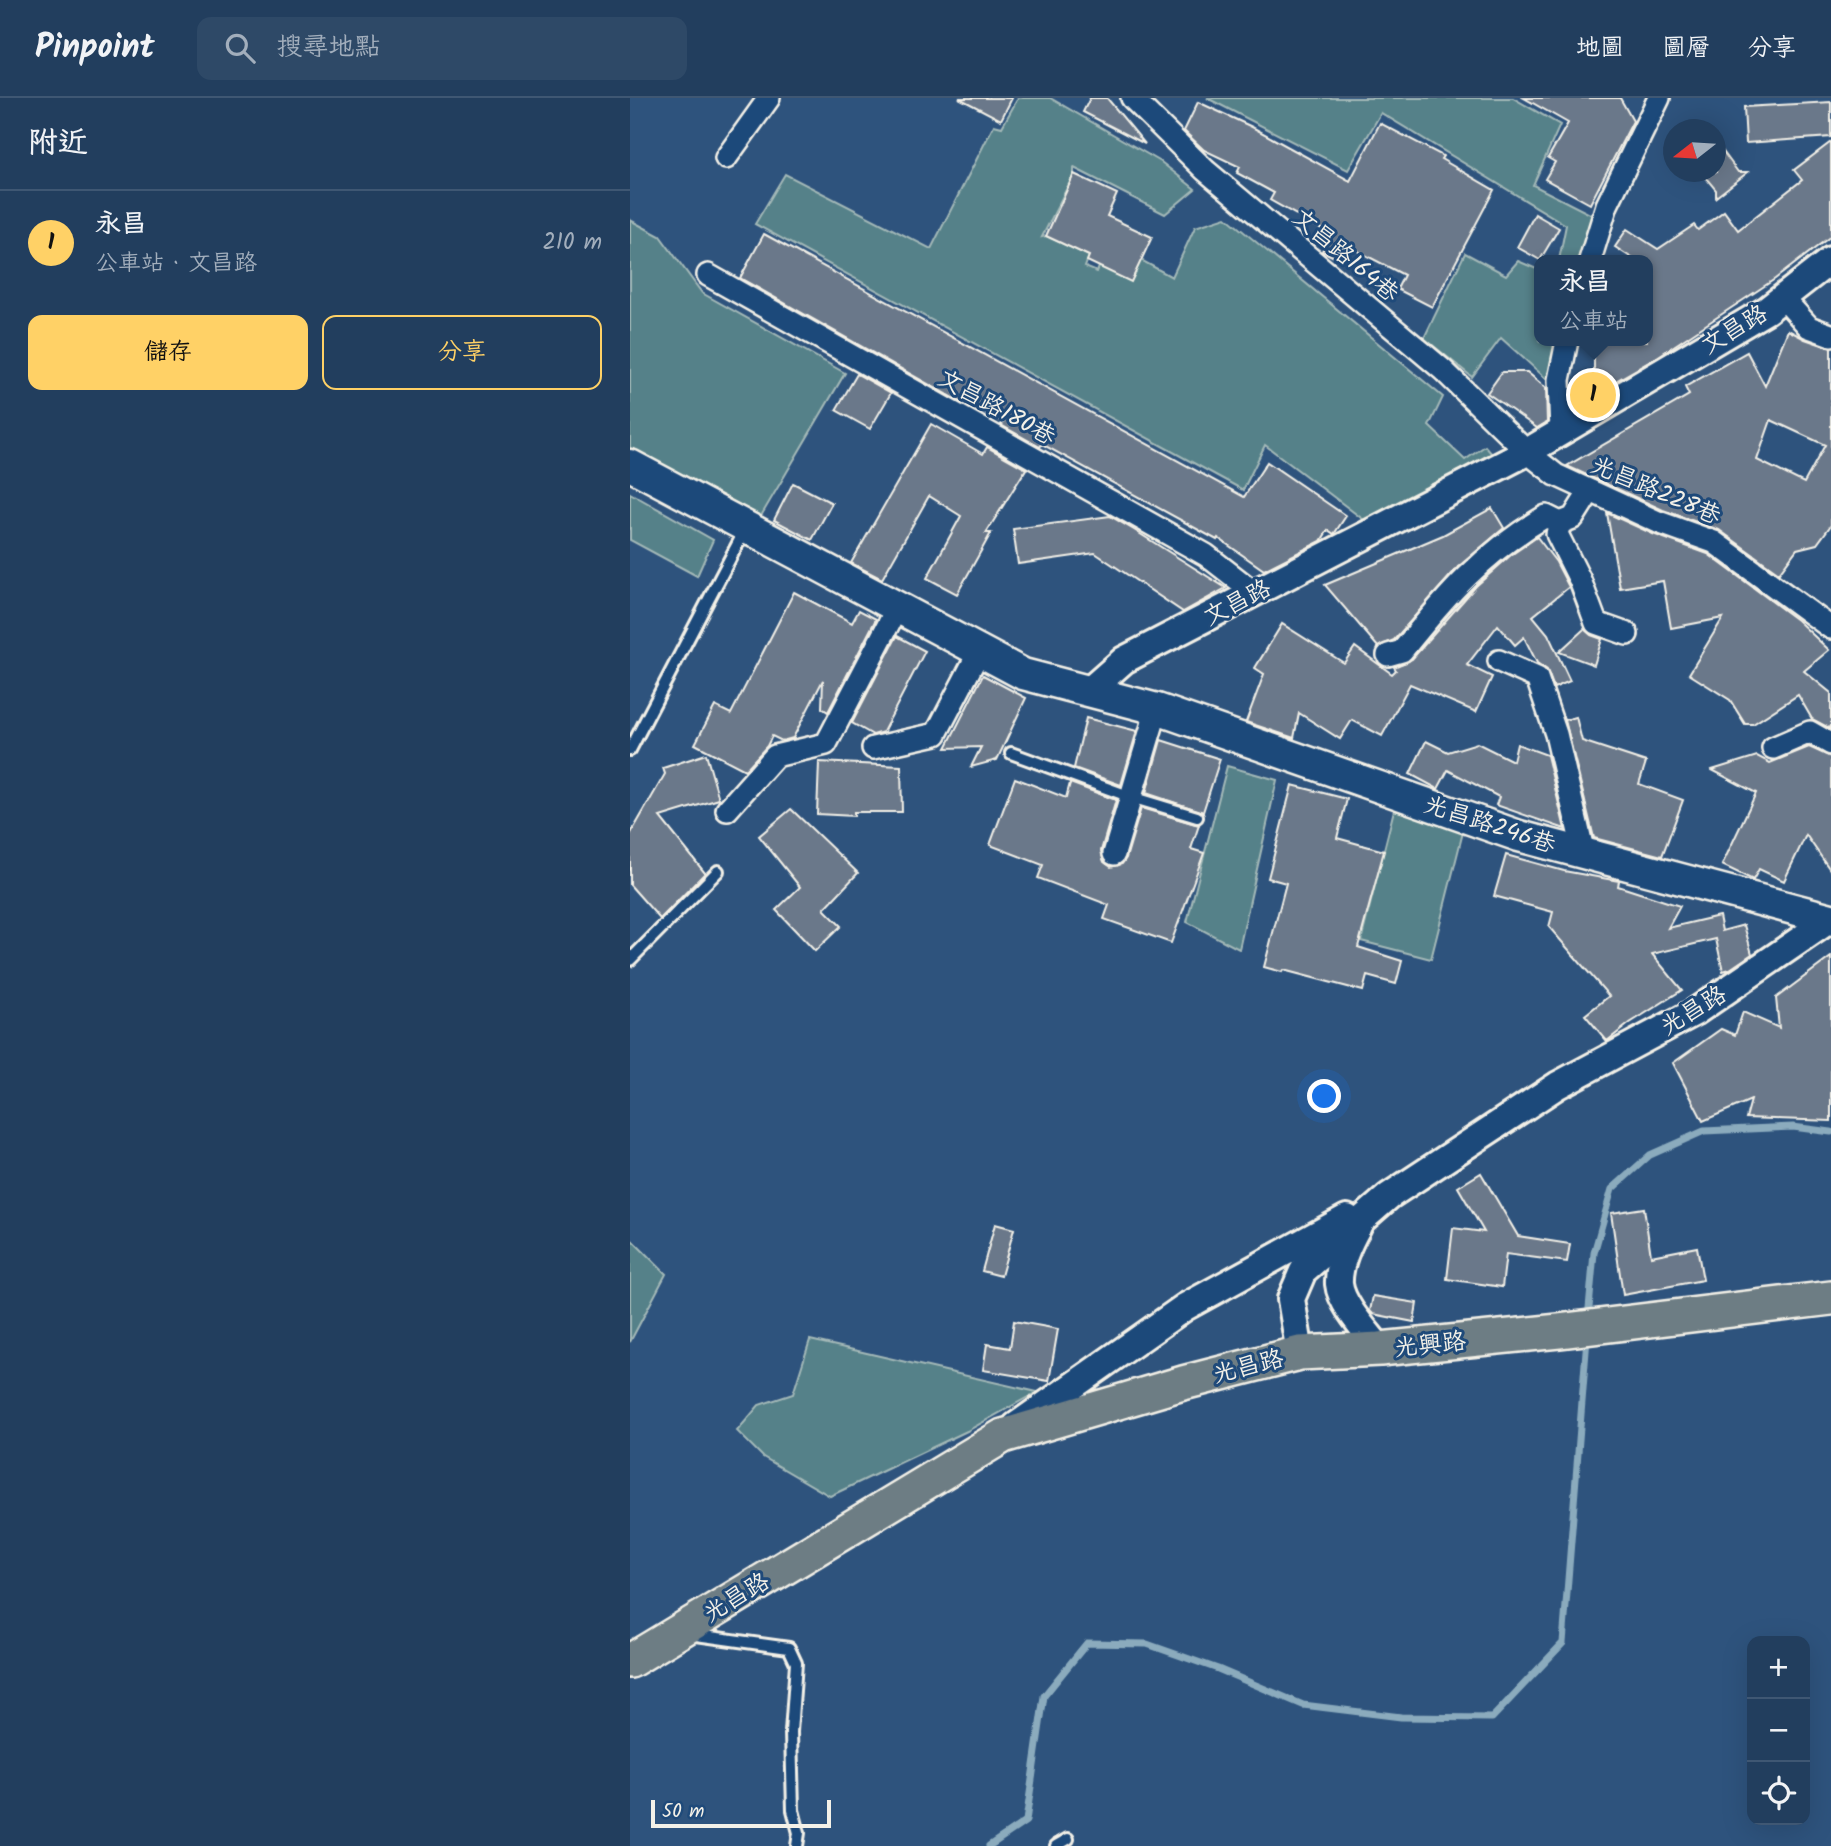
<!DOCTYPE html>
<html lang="zh-TW">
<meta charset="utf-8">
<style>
:root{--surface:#223e5e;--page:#2e4967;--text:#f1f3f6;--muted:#a2aebc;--line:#3f5773;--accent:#ffd166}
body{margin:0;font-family:Kalam,"LXGW WenKai TC",sans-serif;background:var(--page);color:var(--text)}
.controls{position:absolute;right:21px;bottom:21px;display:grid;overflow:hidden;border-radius:14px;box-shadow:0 7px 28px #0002}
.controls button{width:63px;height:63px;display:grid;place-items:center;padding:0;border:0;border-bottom:2px solid var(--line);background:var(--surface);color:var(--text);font:35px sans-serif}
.compass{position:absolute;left:1033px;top:21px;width:63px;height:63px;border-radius:50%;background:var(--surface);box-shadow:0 7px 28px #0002;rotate:253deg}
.scale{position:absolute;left:21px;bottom:18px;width:180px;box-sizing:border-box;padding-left:7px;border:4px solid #f4f1e8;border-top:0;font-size:19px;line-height:24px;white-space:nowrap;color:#f4f1e8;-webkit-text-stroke:5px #1f4a7a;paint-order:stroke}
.you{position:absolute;left:695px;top:999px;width:24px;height:24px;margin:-18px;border:5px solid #fff;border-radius:50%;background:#1a73e8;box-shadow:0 0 0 10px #1a73e833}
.badge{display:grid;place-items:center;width:46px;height:46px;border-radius:50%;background:var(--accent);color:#111;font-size:23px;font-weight:700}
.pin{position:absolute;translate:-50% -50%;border:4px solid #fff;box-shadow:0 2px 7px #0006}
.popup{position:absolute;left:904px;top:157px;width:119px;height:91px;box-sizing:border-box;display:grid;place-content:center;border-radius:14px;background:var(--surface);filter:drop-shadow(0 2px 5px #0005);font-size:23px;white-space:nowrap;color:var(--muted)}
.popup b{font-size:26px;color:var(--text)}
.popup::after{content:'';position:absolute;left:50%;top:100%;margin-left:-14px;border:14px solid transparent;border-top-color:var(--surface)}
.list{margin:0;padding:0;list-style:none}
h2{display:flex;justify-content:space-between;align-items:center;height:91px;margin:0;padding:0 28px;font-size:30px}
h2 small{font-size:23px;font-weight:400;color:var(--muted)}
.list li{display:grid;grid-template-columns:46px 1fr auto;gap:21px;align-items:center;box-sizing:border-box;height:105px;padding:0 28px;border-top:2px solid var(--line)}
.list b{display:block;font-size:26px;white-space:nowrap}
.list p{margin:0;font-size:23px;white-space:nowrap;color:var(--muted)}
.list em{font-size:23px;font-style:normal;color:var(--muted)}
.actions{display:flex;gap:14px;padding:21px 28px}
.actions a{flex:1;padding:16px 0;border:2px solid var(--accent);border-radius:14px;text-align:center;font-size:24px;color:var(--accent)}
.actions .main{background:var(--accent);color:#111}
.icon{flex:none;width:38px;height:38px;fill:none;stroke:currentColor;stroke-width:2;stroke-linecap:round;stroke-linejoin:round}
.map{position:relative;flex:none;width:1201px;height:1748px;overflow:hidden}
header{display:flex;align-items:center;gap:42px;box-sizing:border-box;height:98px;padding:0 35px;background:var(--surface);border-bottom:2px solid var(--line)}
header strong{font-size:33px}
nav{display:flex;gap:38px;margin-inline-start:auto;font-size:24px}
.search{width:490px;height:63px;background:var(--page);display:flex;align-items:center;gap:18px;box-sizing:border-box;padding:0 24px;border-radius:14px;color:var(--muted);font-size:26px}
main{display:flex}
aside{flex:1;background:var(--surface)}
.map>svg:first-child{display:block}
.green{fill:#558189;stroke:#a4b9b8;stroke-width:2}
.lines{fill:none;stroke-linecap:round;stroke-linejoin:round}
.stream{stroke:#8babbd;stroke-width:7}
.building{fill:#6b788a;stroke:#f4f1e8;stroke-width:2;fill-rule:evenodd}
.service-casing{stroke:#f4f1e8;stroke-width:16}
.minor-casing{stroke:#f4f1e8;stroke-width:26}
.tertiary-casing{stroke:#f4f1e8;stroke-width:32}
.secondary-casing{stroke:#f4f1e8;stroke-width:35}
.primary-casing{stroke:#f4f1e8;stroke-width:38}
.service{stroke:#1f4a7a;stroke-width:10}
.minor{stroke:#1f4a7a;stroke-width:21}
.tertiary{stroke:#1f4a7a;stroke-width:26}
.secondary{stroke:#1f4a7a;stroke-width:30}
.primary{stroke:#6d7d84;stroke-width:33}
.labels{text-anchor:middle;stroke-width:6;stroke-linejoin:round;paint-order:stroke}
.street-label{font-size:24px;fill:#f4f1e8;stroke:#1f4a7a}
</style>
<header>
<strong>Pinpoint</strong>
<div class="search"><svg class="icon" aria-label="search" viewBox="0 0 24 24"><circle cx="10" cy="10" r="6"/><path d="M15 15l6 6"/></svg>搜尋地點</div>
<nav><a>地圖</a><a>圖層</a><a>分享</a></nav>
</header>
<main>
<aside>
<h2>附近<small></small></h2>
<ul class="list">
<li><span class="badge">1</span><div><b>永昌</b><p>公車站 · 文昌路</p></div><em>210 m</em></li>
</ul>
<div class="actions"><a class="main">儲存</a><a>分享</a></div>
</aside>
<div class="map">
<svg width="1201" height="1748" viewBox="0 0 1201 1748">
<rect width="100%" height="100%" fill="#2e537d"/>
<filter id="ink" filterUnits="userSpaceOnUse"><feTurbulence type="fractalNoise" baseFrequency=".0143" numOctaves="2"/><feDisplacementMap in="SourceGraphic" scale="14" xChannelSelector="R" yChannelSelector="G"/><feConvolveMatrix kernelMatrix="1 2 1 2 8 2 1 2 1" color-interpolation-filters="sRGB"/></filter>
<g filter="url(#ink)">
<!-- green -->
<g class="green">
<path d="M388 0H420L531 64 565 91 535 116 444 70V76L412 139 416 138 459 158 455 169 467 174 469 169 511 162 542 179 565 129 596 119 813 299 799 328 835 362 855 348 862 356 734 422 635 347 613 392 125 126 155 76 301 151 364 27 372 29Z"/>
<path d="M577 0H883L930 27 903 87 962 117 948 162H929L936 127 751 15 718 72Z"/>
<path d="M0 122 30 138 72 195 215 275 131 418 0 350Z"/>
<path d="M835 155 876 177 888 163 909 172V243H928L921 285 871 240 842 279 794 240Z"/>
<path d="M0 395 83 442 67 478 0 442Z"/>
<path d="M597 668 647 682 609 851 557 824Z"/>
<path d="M764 712 834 730 801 861 731 843Z"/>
<path d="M0 1140 36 1176 0 1244Z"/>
<path d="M180 1242 407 1294 337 1333 200 1398 133 1359 107 1333 129 1307 163 1296Z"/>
</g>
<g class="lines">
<!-- stream -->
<g class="stream">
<path d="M958 1221 964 1155 982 1091 1020 1057 1074 1033 1163 1029 1201 1034"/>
<path d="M359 1748 396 1723 414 1598 457 1545 517 1546 588 1571 673 1607 771 1619 862 1620 933 1545 957 1240"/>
</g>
</g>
<!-- building -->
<g class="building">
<path d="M329 0H382L371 22Z"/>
<path d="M460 0H477L515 46 453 14Z"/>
<path d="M894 0H990L1003 23 960 106 915 81 925 64 918 60 938 25Z"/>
<path d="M568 4 622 29 720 83 750 25 813 58 811 61 864 92 802 209 767 191 774 177 716 147 708 161 692 153 700 136 640 102 644 95 607 75 610 69 574 52 554 33Z"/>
<path d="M1201 4V39L1116 45 1114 9Z"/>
<path d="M1086 44 1108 74H1118L1086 99V92L1071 74H1086Z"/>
<path d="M1201 44V138L1145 181 1024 261 975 289H964V243H1017V162H1005L985 149 997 131 1028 151 1064 127 1068 132 1094 113 1108 132 1172 82 1164 72Z"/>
<path d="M444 76 487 96 477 118 522 139 501 184 457 163 459 158 416 138Z"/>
<path d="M905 116 929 130 910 162 887 149Z"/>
<path d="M134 136 614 399 637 364 716 418 704 436 698 432 691 443 634 472 588 440 587 442 412 346 410 349 371 327 373 324 334 303 332 305 110 180Z"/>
<path d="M1158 232 1175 241 1201 250V427L1187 446 1167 451 1149 475 1089 432 1033 412 937 368 1059 297 1055 289 1117 254 1135 288ZM1141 322 1195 347 1174 385 1127 362Z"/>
<path d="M872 274H897L916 290 917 324 907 330 857 295Z"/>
<path d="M227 276 261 295 240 331 206 312Z"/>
<path d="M301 326 353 356 357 349 396 371 356 435H361L327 496 297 480 331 418 299 398 252 481 221 465Z"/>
<path d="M163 385 202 405 182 442 144 422Z"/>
<path d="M862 410 874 430 828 469 764 542 748 549 695 487 813 437Z"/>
<path d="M977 415 1023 436 1078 456 1167 522 1199 552 1174 573 1201 595V631L1182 621 1168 597 1123 626H1115L1100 602 1059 576 1093 520 1041 530 1033 483 990 490Z"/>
<path d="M480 418 504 432 596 490 553 514 465 455 388 466 383 431Z"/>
<path d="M907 439 926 464 939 489 903 518 918 536 940 583 924 590 917 572 907 565 894 539 885 547 868 527 837 567 862 579 846 614 780 586 752 638 722 622 710 641 669 615 664 640 616 624 634 576 625 570 652 526 714 565 725 549 762 576 766 572 764 569 782 561 846 488 881 457Z"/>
<path d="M164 494 222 525 229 512 246 521 198 614 192 610 193 582 163 640 152 643 142 638 137 648 115 672 65 646 85 608 101 616Z"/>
<path d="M954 531 961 537 972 541 964 567 929 554Z"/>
<path d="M267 538 295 553 253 634 243 637 222 625Z"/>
<path d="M353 577 396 600 367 662 341 669 351 649 316 650Z"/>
<path d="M946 619 952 643 1016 664 1009 686 1053 702 1032 758 964 740 935 622Z"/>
<path d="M456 620 507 633 491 687 444 670Z"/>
<path d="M531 642 590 661 573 714 516 695Z"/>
<path d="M796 643 818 654 847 645 883 663 887 646 917 657 935 731 866 707 869 699 818 672 808 691 780 676Z"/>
<path d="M1179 649 1201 659V773L1176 737 1154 783 1129 771 1123 782 1092 767 1126 695 1082 672 1127 658 1140 665Z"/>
<path d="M76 656 89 701 30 719 75 775 30 821 0 787V737L35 676 33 670Z"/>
<path d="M189 664 271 668 272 714H224V718L187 716Z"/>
<path d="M385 680 436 700 440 685 486 702 471 753 474 764 481 769 492 766 496 760 511 710 569 727 561 751 574 755 541 845 474 821 479 807 408 780 413 767 360 747Z"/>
<path d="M662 687 717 701 707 740 754 753 728 849 772 863 766 886 737 878 733 893 653 872 652 874 634 869 656 785 638 780Z"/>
<path d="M161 711 228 775 194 811 211 828 185 853 146 812 170 789 129 738Z"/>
<path d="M876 757 934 773 989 783 988 788 1050 808 1038 830 1089 818 1092 833 1114 827 1122 856 1100 871 1093 873 1086 841 1022 856 1052 892 1000 925 977 943 955 917 979 898 919 829 923 814 864 798Z"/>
<path d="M1201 859V1023L1116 1020 1121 1002 1073 1023 1043 965 1091 931 1105 937 1113 914 1149 930 1146 900Z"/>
<path d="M851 1075 888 1138 940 1146 937 1164 876 1156 872 1189 817 1181 823 1130 854 1134 828 1089Z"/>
<path d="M1014 1110 1021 1158 1067 1149 1073 1182 993 1197 981 1115Z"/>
<path d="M365 1126 384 1131 371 1178 352 1173Z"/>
<path d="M743 1198 787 1205 784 1224 743 1216 740 1213Z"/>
<path d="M384 1223 428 1231 419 1283 353 1272 357 1246 380 1250Z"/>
</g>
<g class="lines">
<defs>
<g id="service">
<path d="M0 652 116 430"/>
<path d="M381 655 501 699 567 719"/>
<path d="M0 862 88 773"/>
<path d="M59 1536 159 1550 166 1565 161 1634 163 1712 169 1735 167 1748"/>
<path d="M426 1748 438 1741"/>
</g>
<g id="minor">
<path d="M502 0 575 72 813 272 897 354 926 377 1028 424 1084 444 1201 530"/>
<path d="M96 60 139 0"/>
<path d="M960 162 977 107 1029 0"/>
<path d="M78 177 576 457 625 495"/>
<path d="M1153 200 1179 229 1201 237"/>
<path d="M931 333 929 282 937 243"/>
<path d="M930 425 927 436 950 482 966 525 997 536"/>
<path d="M758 557 772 553C817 497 853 455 916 418L930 425 943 420 960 393"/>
<path d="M869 563 907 580 926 636 954 756"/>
<path d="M243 650 306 636 350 552"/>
<path d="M1143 650 1180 634 1201 646"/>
<path d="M97 712 145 658 196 646 267 510"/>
<path d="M484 756 527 611"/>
</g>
<g id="tertiary">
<path d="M460 592 494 562 897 354 1137 212 1201 162"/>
<path d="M728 1128C719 1144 708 1168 709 1186 711 1207 738 1235 750 1251"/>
<path d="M670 1255 661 1201 673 1173 759 1098 928 987 1065 914 1199 822"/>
<path d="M386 1328 555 1209 717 1120"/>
</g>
<path id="secondary" d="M0 367 393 576 527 611 889 738 1201 821"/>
<path id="primary" d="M0 1563 373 1338 553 1285 670 1255 750 1251 929 1233 1201 1200"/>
</defs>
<!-- service casing -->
<use href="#service" class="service-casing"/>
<!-- minor casing -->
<use href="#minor" class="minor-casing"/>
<!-- tertiary casing -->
<use href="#tertiary" class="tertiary-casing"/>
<!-- secondary casing -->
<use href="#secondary" class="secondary-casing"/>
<!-- primary casing -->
<use href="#primary" class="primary-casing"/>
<!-- service -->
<use href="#service" class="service"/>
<!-- minor -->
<use href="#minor" class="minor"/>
<!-- tertiary -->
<use href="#tertiary" class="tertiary"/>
<!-- secondary -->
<use href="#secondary" class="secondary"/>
<!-- primary -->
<use href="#primary" class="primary"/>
</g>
</g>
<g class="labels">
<!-- street labels -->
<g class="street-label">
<text transform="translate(716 157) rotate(40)" y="8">文昌路164巷</text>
<text transform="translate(1104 231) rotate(-31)" y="8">文昌路</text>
<text transform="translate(367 309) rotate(29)" y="8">文昌路180巷</text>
<text transform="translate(1026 392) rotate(23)" y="8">光昌路228巷</text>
<text transform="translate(607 504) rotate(-27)" y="8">文昌路</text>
<text transform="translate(860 726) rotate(18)" y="8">光昌路246巷</text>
<text transform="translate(1063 912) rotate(-31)" y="8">光昌路</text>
<text transform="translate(800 1246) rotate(-6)" y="8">光興路</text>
<text transform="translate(618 1268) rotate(-14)" y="8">光昌路</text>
<text transform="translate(106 1499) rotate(-31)" y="8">光昌路</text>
</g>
</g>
</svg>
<div class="controls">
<button>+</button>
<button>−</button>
<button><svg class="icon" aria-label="locate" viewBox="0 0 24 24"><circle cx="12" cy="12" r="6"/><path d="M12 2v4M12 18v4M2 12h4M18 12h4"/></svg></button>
</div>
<svg class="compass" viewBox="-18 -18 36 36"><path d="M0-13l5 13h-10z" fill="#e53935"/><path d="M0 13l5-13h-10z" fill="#a2aebc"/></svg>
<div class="scale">50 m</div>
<div class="you"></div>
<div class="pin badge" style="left:963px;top:297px">1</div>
<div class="popup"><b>永昌</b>公車站</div>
</div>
</main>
